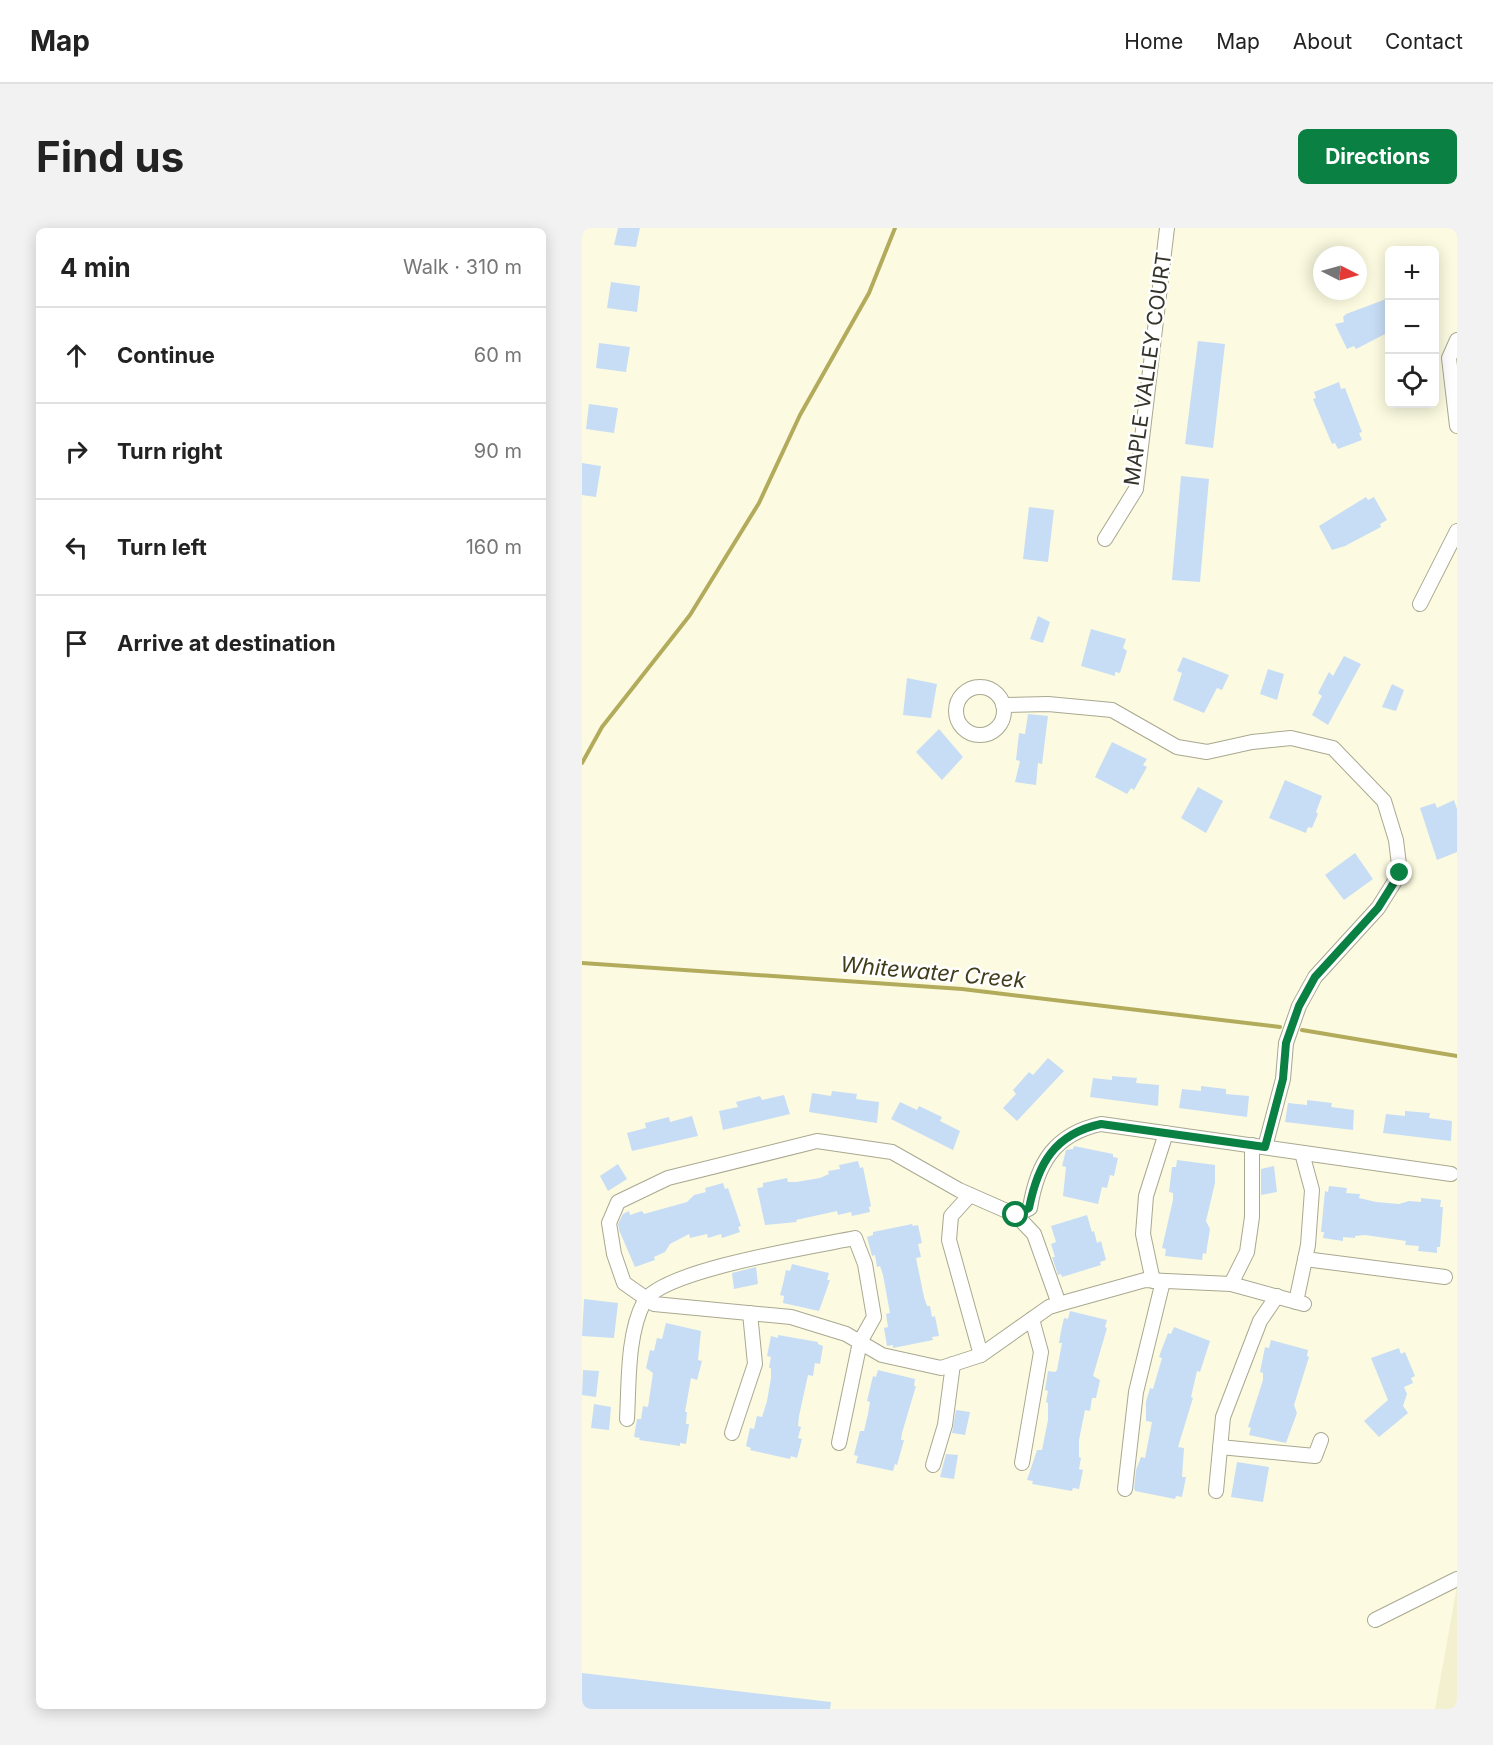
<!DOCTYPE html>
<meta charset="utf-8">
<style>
:root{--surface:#fff;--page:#f2f2f2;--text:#222;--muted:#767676;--line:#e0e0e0;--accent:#0b8043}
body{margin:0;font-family:Inter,sans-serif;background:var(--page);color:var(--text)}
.controls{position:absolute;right:18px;top:18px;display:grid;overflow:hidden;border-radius:9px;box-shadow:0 3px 15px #0003}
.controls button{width:54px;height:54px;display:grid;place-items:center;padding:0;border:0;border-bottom:2px solid var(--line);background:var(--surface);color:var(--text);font:30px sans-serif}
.compass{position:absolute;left:731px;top:18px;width:54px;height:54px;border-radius:50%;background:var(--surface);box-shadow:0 3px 15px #0003;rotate:96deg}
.stop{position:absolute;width:18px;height:18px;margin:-14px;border:4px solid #0b8043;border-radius:50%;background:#fff}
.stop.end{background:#0b8043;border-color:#fff;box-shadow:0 2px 6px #0008}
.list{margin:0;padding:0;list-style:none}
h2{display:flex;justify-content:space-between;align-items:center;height:78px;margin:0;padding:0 24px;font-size:26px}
h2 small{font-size:20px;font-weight:400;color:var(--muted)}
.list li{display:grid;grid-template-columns:39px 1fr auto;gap:18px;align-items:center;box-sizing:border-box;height:96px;padding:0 24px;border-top:2px solid var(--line)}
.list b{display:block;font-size:22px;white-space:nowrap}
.list em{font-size:20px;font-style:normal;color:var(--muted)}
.icon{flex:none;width:33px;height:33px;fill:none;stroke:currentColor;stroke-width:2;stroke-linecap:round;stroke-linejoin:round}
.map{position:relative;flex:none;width:875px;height:1481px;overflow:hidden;border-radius:9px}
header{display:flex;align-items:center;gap:36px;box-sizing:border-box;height:84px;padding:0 30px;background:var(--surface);border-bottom:2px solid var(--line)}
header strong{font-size:28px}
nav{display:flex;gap:33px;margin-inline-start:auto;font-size:21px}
.intro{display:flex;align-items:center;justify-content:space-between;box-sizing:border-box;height:144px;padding:0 36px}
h1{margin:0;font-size:42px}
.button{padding:15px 27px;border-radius:9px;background:var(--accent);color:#fff;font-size:21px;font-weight:700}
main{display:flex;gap:36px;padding:0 36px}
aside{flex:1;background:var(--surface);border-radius:9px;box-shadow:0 3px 15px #0003}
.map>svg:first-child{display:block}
.built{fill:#f3f0cf}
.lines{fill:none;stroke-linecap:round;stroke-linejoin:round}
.stream{stroke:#b3ab5c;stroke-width:4}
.building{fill:#c7ddf5}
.minor-casing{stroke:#a9a890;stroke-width:16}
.minor{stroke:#fff;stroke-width:14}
.route{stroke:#0b8043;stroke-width:8}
.labels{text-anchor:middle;stroke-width:5;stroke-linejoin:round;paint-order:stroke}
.street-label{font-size:21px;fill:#35342b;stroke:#fff}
.water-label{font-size:22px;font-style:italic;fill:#413d1a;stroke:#fff}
</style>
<header>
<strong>Map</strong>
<nav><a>Home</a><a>Map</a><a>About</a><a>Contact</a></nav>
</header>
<div class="intro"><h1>Find us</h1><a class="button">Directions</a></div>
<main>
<aside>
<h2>4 min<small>Walk · 310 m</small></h2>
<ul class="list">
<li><svg class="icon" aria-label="ahead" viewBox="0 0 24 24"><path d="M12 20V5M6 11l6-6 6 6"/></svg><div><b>Continue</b></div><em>60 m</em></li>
<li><svg class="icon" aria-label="right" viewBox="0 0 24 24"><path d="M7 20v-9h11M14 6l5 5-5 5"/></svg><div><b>Turn right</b></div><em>90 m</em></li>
<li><svg class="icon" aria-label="left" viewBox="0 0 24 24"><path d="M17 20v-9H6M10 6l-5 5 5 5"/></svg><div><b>Turn left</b></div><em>160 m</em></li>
<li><svg class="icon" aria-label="arrive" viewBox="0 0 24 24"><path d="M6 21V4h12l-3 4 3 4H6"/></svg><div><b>Arrive at destination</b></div></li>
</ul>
</aside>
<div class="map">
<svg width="875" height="1481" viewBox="0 0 875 1481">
<rect width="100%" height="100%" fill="#fcfbe1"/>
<!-- built -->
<path class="built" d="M875 1358V1481H853Z"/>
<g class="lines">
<!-- stream -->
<g class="stream">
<path d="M0 535 20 499 108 387 177 275 218 187 287 65 313 0"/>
<path d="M0 735 380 761 698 799"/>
<path d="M720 802 875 828"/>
</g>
</g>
<!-- building -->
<g class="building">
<path d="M36 0H58L54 19 32 17Z"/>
<path d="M29 54 58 58 55 84 25 80Z"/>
<path d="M807 70V104L774 121 772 118 765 121 753 96 762 94 761 89 764 86Z"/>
<path d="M616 113 643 116 631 220 603 216Z"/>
<path d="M17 115 48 119 44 144 14 140Z"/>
<path d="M757 154 759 161 763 160 780 204 777 205 780 212 756 221 753 215 750 216 731 171 734 170 732 164Z"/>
<path d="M7 176 36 180 32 205 4 201Z"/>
<path d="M0 235 19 238 14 269 0 267Z"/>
<path d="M599 248 627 251 618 354 590 352Z"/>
<path d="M784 269 786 272 792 269 805 292 798 296 799 299 763 318 750 322 737 298Z"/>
<path d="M447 279 472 282 466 334 441 331Z"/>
<path d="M456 388 468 394 461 415 448 411Z"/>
<path d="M509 401 544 411 541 420 545 423 538 445 533 444V448L499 438Z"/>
<path d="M762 428 779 436 746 497 730 487 740 468 736 465 747 444 751 448Z"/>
<path d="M601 429 647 447 640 462 635 460 622 485 591 472 600 445 595 443Z"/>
<path d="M686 441 702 446 695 472 678 466Z"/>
<path d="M325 450 355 456 349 490 321 487Z"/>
<path d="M810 456 822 462 814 483 800 479Z"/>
<path d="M446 486 466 488 460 536 456 535 454 557 433 554 438 533 434 532 437 505 443 506Z"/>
<path d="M357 501 381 529 360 552 334 524Z"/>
<path d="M530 514 565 531 561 537 565 539 552 562 549 560 545 566 513 549Z"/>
<path d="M703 552 740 568 734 584 736 586 730 600 726 599 724 605 687 590Z"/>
<path d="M616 559 641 573 624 605 599 590Z"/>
<path d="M872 572 875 581V624L855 632 838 580 853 575 855 580Z"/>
<path d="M773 625 791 651 762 672 743 647Z"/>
<path d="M466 830 482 843 435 893 421 880 434 866 431 862 447 844 451 847Z"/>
<path d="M530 848 555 850 554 855 577 857 576 878 508 869 511 850 530 852Z"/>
<path d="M619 858 644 861V866L667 868 665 889 597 880 600 861 619 863Z"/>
<path d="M250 863 275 866 274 871 297 874 295 895 227 884 230 865 249 868Z"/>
<path d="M202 867 208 886 141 902 137 883 156 879 154 874 178 868 180 872Z"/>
<path d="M725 872 750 875 749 879 772 882 771 902 703 894 706 875 725 877Z"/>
<path d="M318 874 335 882 337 878 360 889 358 893 378 903 371 922 309 891Z"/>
<path d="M823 883 848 885 847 890 870 893 869 913 801 905 804 886 823 888Z"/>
<path d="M110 888 116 908 50 923 45 905 64 900 63 895 87 889 88 894Z"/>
<path d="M492 918 531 926V929L536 930 532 948 528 947 525 960 520 959 516 976 481 968 484 939 480 938 484 922 491 921Z"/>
<path d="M595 932 633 937V955L624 993 628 1001 624 1026 621 1025 620 1032 583 1028 584 1021 580 1020 591 972V965L587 964 590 939H594Z"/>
<path d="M276 933 278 940 281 939 289 978 287 979 288 984 270 988 269 984 256 987 255 983 214 992 215 994 183 997 175 960 181 959V955L205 950 206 954H214L238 950 247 946 246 943 258 941 257 937Z"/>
<path d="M36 936 45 951 26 963 18 948Z"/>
<path d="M692 938 695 964 679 967V941Z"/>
<path d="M141 955 143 961 146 960 159 998 156 999 158 1004 140 1010 139 1006 126 1010 125 1006 108 1010 107 1006 88 1016 83 1024 72 1029 73 1032 53 1039 37 1002 36 996 41 986 47 983 48 987 60 983 62 986 105 974 112 967 124 964 123 960Z"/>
<path d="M747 958 765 960 764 965 778 966 777 970 794 974 817 976 827 973 839 974V970L859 972 858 979H861L858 1019H855V1025L836 1023 837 1018 823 1017 824 1013 783 1007 773 1008V1010L761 1009V1013L741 1010 742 1004H739L743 963 746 964Z"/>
<path d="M505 987 510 1004 512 1003 515 1015 519 1013 524 1032 518 1034 519 1037 480 1049 479 1046 476 1047 470 1029H473L469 1016 474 1014 469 998Z"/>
<path d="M330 996 331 998 336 997 340 1015 336 1016 339 1029 334 1030 342 1069 345 1078H348L350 1089 353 1088 357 1108 350 1109 351 1112 311 1120V1117L305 1118 302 1100 306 1099 304 1086 308 1085 301 1047 298 1038 295 1039 293 1027 290 1028 285 1009 291 1007V1004Z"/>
<path d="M210 1036 247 1045 245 1052H248L237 1083 201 1075 202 1068 198 1067 201 1056 204 1042 208 1043Z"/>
<path d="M174 1039 176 1056 152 1061 150 1045Z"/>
<path d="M2 1071 36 1075 32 1110 0 1108Z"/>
<path d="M488 1083 525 1092 523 1099 525 1100 511 1148 518 1152 514 1170H510L508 1183 503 1182 497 1212V1229L499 1230 497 1241 501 1242 497 1261 491 1260 490 1263 450 1256 451 1253 445 1252 455 1222H460L466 1192V1175L464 1174 466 1163 463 1162 466 1143 473 1144 475 1142 480 1115H477L479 1103 482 1090 486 1091Z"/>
<path d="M84 1095 119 1103 116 1132 120 1133 115 1152 109 1150 103 1184H105L104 1196H107L104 1216 98 1215V1218L57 1212 58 1210 52 1209 55 1191H59L61 1178 66 1179 71 1145 64 1140 68 1122 72 1123 75 1110 80 1111Z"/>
<path d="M592 1099 628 1113 618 1144 615 1143 609 1169 611 1170 596 1219 602 1220 600 1249H604L600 1269 594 1268 593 1271 553 1263 552 1260 554 1242 559 1229 563 1230 570 1194 564 1193V1174L568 1160 571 1161 580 1130 577 1129 581 1118 586 1105 589 1106Z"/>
<path d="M196 1107 236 1114V1116L241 1118 238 1136 233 1135 231 1148 226 1147 217 1188 216 1198 219 1199 216 1210 220 1211 215 1230 209 1228 208 1231 168 1222 169 1220 164 1218 168 1200 172 1201 175 1188 180 1189 185 1173 189 1150V1140H187L189 1129 185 1128 189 1108 196 1110Z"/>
<path d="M689 1112 726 1122 725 1128 727 1129 712 1177 715 1185 704 1215 667 1207 669 1200 666 1199 681 1152V1145L678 1144 683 1119 687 1120Z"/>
<path d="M817 1120 819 1126 823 1124 833 1148 829 1150 831 1155 822 1159 825 1166 821 1178 826 1185 797 1209 782 1193 806 1172 789 1130Z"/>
<path d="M1 1142 17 1143 14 1169 0 1167Z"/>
<path d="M296 1142 333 1151 332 1158H334L320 1205 319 1212H322L315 1237 313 1236 311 1243 274 1235 276 1228 272 1227 278 1203H282L286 1186 288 1174 285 1173 291 1148 294 1149Z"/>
<path d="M12 1176 29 1179 27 1202 9 1200Z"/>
<path d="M374 1182 388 1184 383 1207 370 1205Z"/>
<path d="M364 1226 376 1227 372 1251 358 1249Z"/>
<path d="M655 1234 687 1239 681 1274 649 1269Z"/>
<path d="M0 1445 249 1474 248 1481H0Z"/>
</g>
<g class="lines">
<defs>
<g id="minor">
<path d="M875 112 867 130 875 198"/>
<path d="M523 311 554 261 585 0"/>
<path d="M838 376 875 303"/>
<circle cx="398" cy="483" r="24"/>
<path d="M421 477 466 476 530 482 595 519 625 524 670 514 709 510 751 520 802 573 814 612 818 645 796 680 733 749 717 778 704 815 701 851 683 919"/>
<path d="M388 967 369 988 367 1012 399 1127"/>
<path d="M434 987 448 980C455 936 472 906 519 896L869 946"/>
<path d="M723 1031 863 1049"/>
<path d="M571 1053 561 1006 564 968 584 905"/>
<path d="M649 1056 665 1024 670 989V917"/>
<path d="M714 1074 726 1017 730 962 720 925"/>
<path d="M477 1076 452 1006 434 987 377 962 310 924 235 913 86 950 36 974 27 995 32 1026 42 1055 72 1076 209 1089 264 1106 300 1127 359 1140 399 1127 467 1079 477 1076 563 1052 649 1056 722 1076"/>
<path d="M45 1191C47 1156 45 1106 62 1074 79 1042 234 1018 273 1010L283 1036 292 1089 278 1114 257 1215"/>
<path d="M150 1205 173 1136 168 1085"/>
<path d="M638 1219 733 1228 739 1212"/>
<path d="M440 1235 459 1124 450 1091"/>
<path d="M351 1237 363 1197 371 1136"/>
<path d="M543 1261 554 1164 581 1053"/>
<path d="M634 1263 641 1189 678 1093 695 1068"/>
<path d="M793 1392 875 1351"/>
</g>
</defs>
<!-- minor casing -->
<use href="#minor" class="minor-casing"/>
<!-- minor -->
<use href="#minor" class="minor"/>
</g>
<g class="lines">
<!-- route -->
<path class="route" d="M434 987 447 980C456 936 472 906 519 896L683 919 701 851 704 815 717 778 733 749 796 680 818 645"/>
</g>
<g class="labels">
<!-- street labels -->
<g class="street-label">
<text transform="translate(566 141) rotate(-82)" y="7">MAPLE VALLEY COURT</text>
</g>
<!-- water labels -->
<g class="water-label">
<text transform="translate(351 744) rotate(5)" y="8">Whitewater Creek</text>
</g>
</g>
</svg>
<div class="controls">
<button>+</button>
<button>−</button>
<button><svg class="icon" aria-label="locate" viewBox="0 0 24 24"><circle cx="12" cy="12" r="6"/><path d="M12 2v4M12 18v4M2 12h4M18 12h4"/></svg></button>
</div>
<svg class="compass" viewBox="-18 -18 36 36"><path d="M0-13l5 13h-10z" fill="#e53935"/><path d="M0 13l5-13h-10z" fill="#767676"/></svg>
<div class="stop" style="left:434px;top:987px"></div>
<div class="stop end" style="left:818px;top:645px"></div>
</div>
</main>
